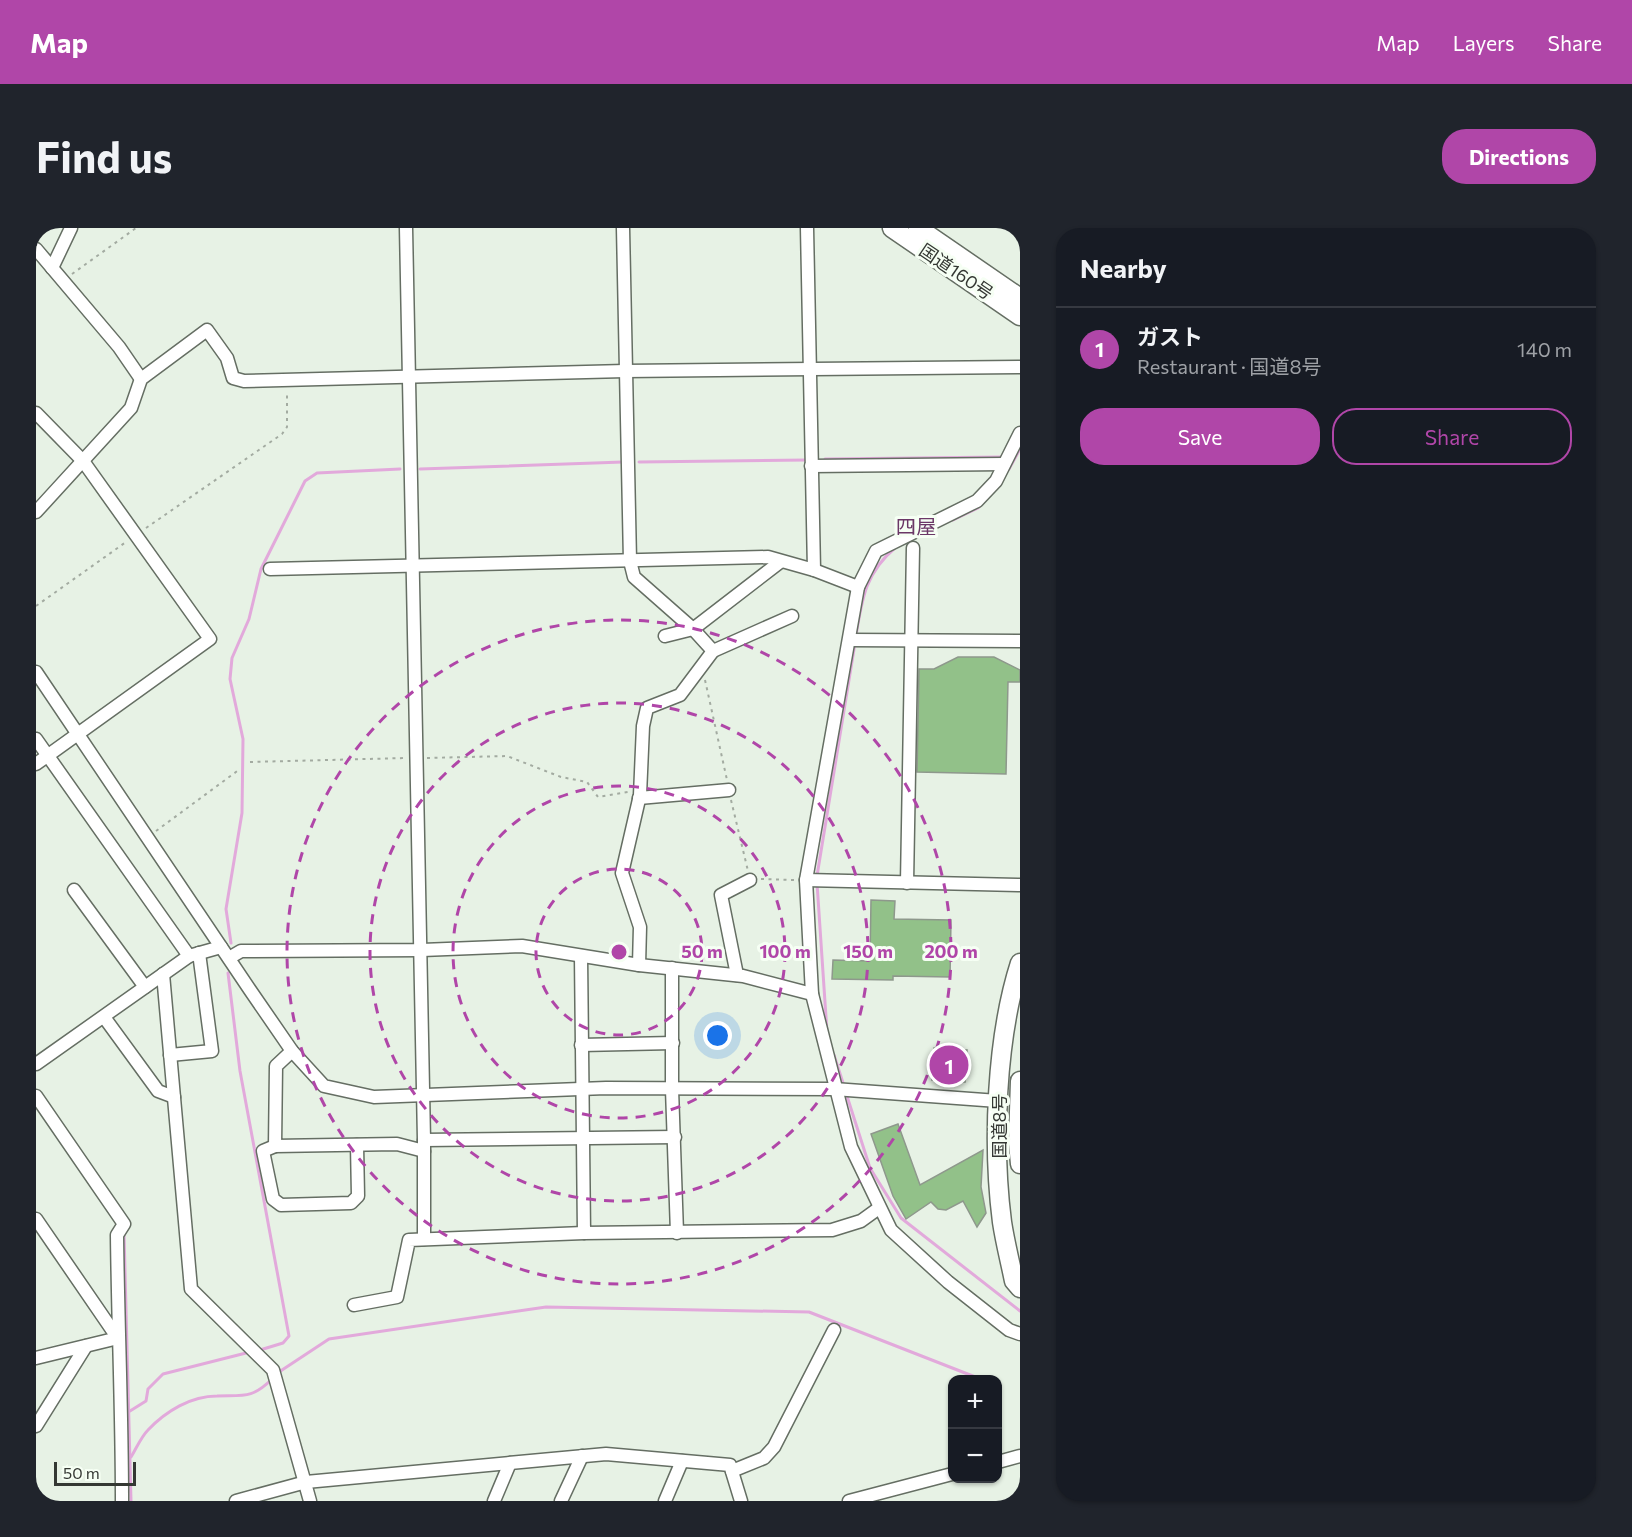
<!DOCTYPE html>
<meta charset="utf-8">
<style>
:root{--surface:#171b24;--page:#20242c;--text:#f1f3f6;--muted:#9ea1a6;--line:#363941;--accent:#b046a8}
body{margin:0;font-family:Commissioner,"Noto Sans JP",sans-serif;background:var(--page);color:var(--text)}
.controls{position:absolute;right:18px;bottom:18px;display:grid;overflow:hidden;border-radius:12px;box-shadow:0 2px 4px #0004}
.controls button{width:54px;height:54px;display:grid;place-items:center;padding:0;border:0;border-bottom:2px solid var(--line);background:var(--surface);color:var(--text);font:30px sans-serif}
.scale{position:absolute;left:18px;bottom:15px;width:82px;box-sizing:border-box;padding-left:6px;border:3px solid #343833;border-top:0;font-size:16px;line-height:21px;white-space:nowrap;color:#343833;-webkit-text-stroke:4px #f6fff4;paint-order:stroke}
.you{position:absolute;left:682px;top:808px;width:21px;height:21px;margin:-15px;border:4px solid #fff;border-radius:50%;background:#1a73e8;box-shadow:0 0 0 9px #1a73e833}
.badge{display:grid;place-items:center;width:39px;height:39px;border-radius:50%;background:var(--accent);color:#fff;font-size:20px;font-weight:700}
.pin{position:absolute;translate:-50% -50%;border:3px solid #fff;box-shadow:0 2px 6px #0006}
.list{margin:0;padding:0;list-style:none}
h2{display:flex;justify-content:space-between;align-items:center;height:78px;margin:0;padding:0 24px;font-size:26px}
h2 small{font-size:20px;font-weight:400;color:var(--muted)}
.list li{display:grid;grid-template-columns:39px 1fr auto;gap:18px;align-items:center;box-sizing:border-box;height:84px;padding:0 24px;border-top:2px solid var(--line)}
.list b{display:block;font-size:22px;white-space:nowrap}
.list p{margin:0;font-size:20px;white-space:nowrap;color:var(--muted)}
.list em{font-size:20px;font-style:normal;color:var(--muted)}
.actions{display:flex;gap:12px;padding:18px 24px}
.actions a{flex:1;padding:14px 0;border:2px solid var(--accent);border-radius:24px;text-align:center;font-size:21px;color:var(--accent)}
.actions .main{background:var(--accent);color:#fff}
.map{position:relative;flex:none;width:984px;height:1273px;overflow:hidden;border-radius:24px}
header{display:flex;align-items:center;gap:36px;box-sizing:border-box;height:84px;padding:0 30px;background:var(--accent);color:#fff}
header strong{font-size:28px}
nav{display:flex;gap:33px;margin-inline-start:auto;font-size:21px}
.intro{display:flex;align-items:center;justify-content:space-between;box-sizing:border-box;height:144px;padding:0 36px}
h1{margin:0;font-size:42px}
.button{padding:15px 27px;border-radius:24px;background:var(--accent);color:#fff;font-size:21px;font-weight:700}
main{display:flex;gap:36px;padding:0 36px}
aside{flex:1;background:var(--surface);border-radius:24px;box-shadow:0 2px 4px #0004}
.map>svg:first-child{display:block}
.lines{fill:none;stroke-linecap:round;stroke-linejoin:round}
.stream{stroke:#e2a9db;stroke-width:3}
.building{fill:#92c189;stroke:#8e988c;stroke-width:1.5}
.minor-casing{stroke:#656e63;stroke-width:15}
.highway-casing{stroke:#656e63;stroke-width:21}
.path{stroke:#a3aba1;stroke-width:2;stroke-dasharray:3 4.5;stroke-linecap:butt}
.minor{stroke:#fff;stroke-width:12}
.highway{stroke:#fff;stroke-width:18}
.ring{fill:none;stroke:#b046a8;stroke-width:3;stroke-dasharray:10 8}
.labels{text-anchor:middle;stroke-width:6;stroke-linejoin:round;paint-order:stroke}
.street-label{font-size:18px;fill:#343833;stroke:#f6fff4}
.neighbourhood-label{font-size:20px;fill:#6b3767;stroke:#f6fff4}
.centre{fill:#b046a8;stroke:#f6fff4;stroke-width:3}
.ring-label{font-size:18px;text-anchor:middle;font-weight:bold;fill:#b046a8;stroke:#f6fff4;stroke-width:6;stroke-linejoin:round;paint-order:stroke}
</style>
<header>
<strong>Map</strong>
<nav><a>Map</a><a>Layers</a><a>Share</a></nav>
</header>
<div class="intro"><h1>Find us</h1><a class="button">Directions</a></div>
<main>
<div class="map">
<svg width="984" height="1273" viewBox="0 0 984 1273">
<rect width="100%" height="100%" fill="#e7f2e5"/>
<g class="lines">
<!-- stream -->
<g class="stream">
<path d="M789 231 967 229"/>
<path d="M603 234 771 232"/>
<path d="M384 241 587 234"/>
<path d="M973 241 984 221"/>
<path d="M917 292 942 280 961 259"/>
<path d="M820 408C826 371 829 345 860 319"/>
<path d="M781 648 819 415"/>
<path d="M781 655 791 804"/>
<path d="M195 715 190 681 206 585 207 511 194 451 196 430 213 391 225 341 269 253 281 245 364 241"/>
<path d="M192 745 204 843 253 1108 247 1115 224 1122"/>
<path d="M798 827 808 858"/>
<path d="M810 865 834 940 865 990 984 1083"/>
<path d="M88 1005 95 1273"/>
<path d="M243 1144 293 1111 510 1079 773 1084 947 1152"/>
<path d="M94 1183 110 1173 112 1161 127 1146 214 1124"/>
<path d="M95 1229C100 1221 105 1209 112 1202 130 1183 155 1168 181 1168 207 1167 216 1171 236 1151"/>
</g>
</g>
<!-- building -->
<g class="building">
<path d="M922 429H958L984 442V454H972L970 546 881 544 883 441H898Z"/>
<path d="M835 672 859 673 858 691 915 692 914 749 857 748V752L796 751 797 732 834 733Z"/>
<path d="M898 820 931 822 929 854 896 852Z"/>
<path d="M862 896 884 957 947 922 945 959 950 985 941 999 927 973 910 982 902 981 895 974 870 991 857 968 835 906Z"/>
</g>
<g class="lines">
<defs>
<g id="minor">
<path d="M370 0 388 912 639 909"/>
<path d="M587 0 594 333 598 349 657 401 677 423 644 467 611 480 607 498 604 567 586 645 604 699 603 737"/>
<path d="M771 0 778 342"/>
<path d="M0 21 83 119 105 151"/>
<path d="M16 40 35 0"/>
<path d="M0 185 47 233 174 411 0 536"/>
<path d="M984 205 960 253 941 273 840 323 822 359 770 652 776 766 815 919 855 1002 912 1054 973 1102 984 1106"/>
<path d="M775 238 968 236"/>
<path d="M0 284 95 180 105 151 171 102 191 130 197 150 208 153 589 143 984 139"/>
<path d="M234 341 732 329 778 342 822 359"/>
<path d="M629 408 657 401 744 334"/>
<path d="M814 412 984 413"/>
<path d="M677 423 756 388"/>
<path d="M0 444 214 762 256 823 288 858 338 869 570 860 798 861 962 873"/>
<path d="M0 511 153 728"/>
<path d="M603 570 693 562"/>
<path d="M770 652 984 657"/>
<path d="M871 655 877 320"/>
<path d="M38 662 109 759"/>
<path d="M545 728 548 1005 796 1002 825 993 843 980"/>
<path d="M193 730 205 723 386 722 486 718 603 737 707 748 776 766"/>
<path d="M636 740V861L641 1005"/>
<path d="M127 746 155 1061 237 1142 274 1273"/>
<path d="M701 747 685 667 714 652"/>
<path d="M68 789 122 863 138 869"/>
<path d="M545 817 637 815"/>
<path d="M256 823 240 838 239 918 361 916 388 923V912"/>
<path d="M134 827 176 823 163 725"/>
<path d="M0 836 153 728 185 719"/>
<path d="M0 868 88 996 81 1007C82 1096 86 1184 86 1273"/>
<path d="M239 918 227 923 237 971 245 977 315 975 322 968 321 917"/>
<path d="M0 991 81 1109"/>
<path d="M388 1011V923"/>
<path d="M318 1077 361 1069 373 1012 548 1005"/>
<path d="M0 1130 82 1110"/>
<path d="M0 1198 50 1118"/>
<path d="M962 1234 984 1228"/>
<path d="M696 1243 728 1230 738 1219 798 1102"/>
<path d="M200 1273 270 1254 570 1226 694 1237 705 1273"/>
<path d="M458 1273 474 1235"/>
<path d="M525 1273 546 1228"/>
<path d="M629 1273 646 1233"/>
<path d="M813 1273 916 1246"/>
</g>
<g id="highway">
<path d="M856 0 984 88"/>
<path d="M882 0 984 70"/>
<path d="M984 735C960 810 956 916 966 994 969 1014 974 1033 978 1053L984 1060"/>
<path d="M984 853 982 914 984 936"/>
</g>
</defs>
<!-- minor casing -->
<use href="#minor" class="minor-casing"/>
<!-- highway casing -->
<use href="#highway" class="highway-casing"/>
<!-- path -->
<g class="path">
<path d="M36 46 100 0"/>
<path d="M110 300 246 206 251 199V163"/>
<path d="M0 378 90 314"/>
<path d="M669 452 691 552"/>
<path d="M391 530 471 528 525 549 551 554 562 569 592 564"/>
<path d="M214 534 370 530"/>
<path d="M695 572 712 643"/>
<path d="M120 603 204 541"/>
<path d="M725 651 758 652"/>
</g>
<!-- minor -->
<use href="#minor" class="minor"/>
<!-- highway -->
<use href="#highway" class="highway"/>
</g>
<!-- distance rings -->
<g class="ring">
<circle cx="583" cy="724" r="83"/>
<circle cx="583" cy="724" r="166"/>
<circle cx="583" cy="724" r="249"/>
<circle cx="583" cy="724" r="332"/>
</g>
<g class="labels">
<!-- street labels -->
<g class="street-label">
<text transform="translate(920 44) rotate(34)" y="6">国道160号</text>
<text transform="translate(964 898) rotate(-90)" y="6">国道8号</text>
</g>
<!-- neighbourhood labels -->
<g class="neighbourhood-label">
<text x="880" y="306">四屋</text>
</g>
</g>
<circle cx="583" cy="724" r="9" class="centre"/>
<g class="ring-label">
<text x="666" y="730">50 m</text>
<text x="749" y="730">100 m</text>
<text x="832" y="730">150 m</text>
<text x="915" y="730">200 m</text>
</g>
</svg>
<div class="controls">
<button>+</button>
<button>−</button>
</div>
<div class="scale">50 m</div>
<div class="you"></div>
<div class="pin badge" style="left:913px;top:837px">1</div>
</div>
<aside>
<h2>Nearby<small></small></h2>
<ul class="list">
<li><span class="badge">1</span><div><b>ガスト</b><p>Restaurant · 国道8号</p></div><em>140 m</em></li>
</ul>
<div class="actions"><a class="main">Save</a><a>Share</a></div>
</aside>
</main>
